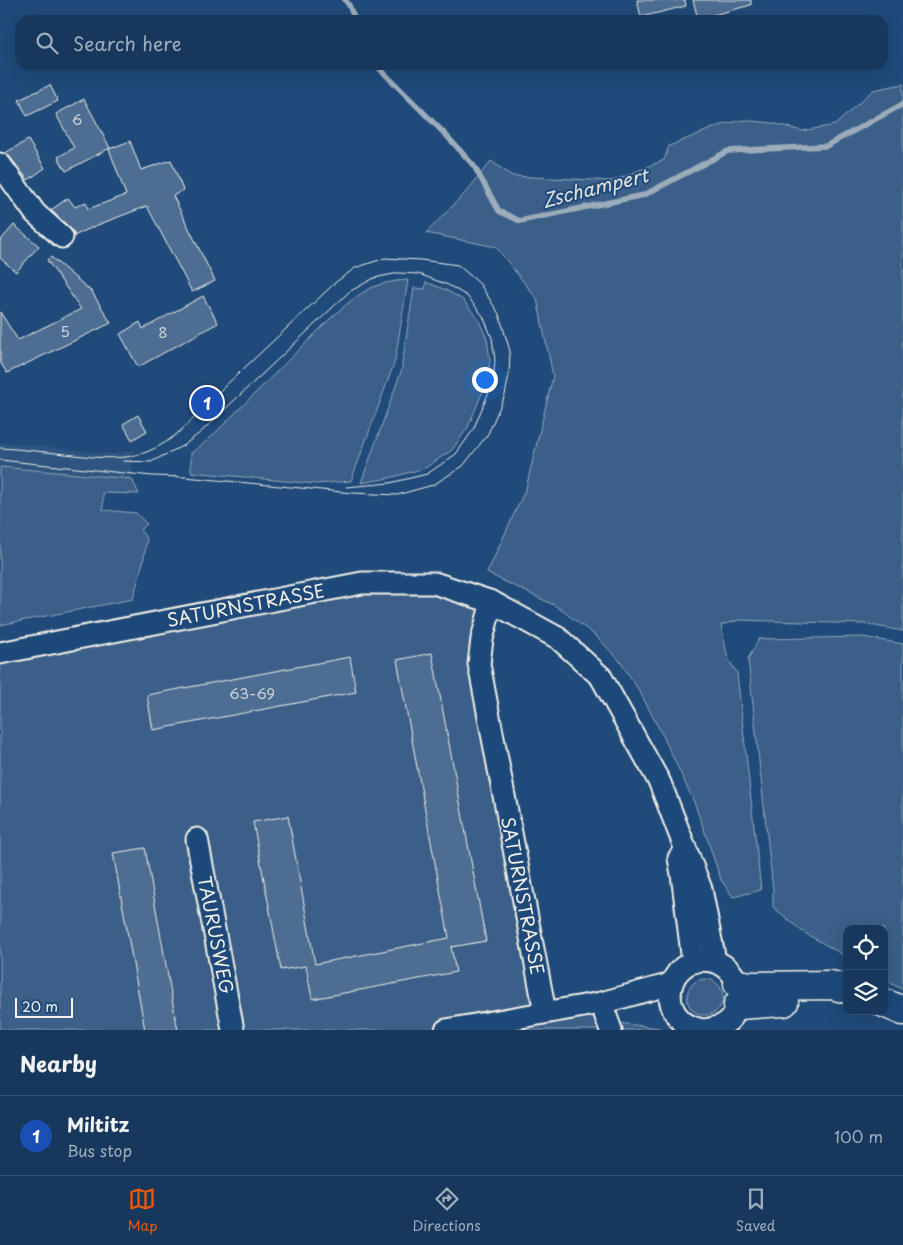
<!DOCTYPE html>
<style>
:root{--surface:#17385c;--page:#203f62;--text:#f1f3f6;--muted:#9eacbb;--line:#365272;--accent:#ea580c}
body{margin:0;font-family:"Playpen Sans",sans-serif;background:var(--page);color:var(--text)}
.controls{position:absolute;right:15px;bottom:15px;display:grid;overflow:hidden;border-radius:10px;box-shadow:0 5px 20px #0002}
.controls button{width:45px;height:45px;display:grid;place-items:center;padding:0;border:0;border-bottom:1px solid var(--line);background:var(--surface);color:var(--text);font:25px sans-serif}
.scale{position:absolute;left:15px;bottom:12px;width:58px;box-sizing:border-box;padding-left:5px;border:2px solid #f4f1e8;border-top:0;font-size:14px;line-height:18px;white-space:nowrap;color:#f4f1e8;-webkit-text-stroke:4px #1f4a7a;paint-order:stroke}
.you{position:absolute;left:484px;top:379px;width:18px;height:18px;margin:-12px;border:4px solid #fff;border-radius:50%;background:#1a73e8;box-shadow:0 0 0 8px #1a73e833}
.badge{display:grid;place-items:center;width:32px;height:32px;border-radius:50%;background:var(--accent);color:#fff;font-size:16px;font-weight:700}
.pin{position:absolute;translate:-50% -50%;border:2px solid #fff;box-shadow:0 1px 5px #0006}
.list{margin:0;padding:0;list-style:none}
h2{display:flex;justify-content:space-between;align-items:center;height:65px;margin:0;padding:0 20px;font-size:21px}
h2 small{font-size:16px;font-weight:400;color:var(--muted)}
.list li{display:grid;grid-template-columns:32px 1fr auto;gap:15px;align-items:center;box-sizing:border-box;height:80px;padding:0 20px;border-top:1px solid var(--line)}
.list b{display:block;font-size:19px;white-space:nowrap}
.list p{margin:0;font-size:16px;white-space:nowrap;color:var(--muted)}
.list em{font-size:16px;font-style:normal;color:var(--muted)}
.icon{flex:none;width:28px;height:28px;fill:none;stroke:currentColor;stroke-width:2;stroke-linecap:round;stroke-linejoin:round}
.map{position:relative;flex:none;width:903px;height:1030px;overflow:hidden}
.search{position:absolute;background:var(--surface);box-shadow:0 5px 20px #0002;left:15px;right:15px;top:15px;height:55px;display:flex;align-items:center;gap:12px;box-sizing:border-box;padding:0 18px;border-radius:15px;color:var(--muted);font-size:19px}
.sheet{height:145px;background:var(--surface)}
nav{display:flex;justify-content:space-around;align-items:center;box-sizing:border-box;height:70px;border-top:1px solid var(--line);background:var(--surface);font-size:14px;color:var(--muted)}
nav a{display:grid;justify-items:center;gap:2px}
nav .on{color:var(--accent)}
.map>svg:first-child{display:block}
.built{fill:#2d5581}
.green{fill:#3a5f88;stroke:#97a8b8}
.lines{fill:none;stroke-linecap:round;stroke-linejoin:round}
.stream{stroke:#9cacbb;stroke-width:5.5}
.building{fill:#4d6e92;stroke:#f4f1e8}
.minor-casing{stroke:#f4f1e8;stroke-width:25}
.tertiary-casing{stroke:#f4f1e8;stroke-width:31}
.minor{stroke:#1f4a7a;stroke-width:21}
.tertiary{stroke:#1f4a7a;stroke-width:28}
.tram{stroke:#f4f1e8;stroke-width:1}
.labels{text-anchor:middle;stroke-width:4;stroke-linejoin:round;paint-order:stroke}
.number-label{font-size:15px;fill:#cad0d2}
.street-label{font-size:18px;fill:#f4f1e8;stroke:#1f4a7a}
.water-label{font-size:19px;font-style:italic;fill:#dee0dd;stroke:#1f4a7a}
</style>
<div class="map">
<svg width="903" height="1030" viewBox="0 0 903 1030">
<rect width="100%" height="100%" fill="#1f4a7a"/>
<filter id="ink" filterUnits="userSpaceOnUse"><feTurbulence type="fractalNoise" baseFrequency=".02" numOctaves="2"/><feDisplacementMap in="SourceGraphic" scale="10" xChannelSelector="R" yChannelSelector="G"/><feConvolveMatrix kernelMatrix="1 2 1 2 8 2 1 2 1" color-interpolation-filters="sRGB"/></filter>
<g filter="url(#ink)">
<!-- built -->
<path class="built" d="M0 442 111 454 133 450 132 479 0 467Z"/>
<!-- green -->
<g class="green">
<path d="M903 84V631L864 624 739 620 721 625 728 659 737 673 761 890 733 897 721 880 708 841 694 802 664 738 640 692 619 660 596 636 556 606 487 573 526 488 553 376 537 299 496 247 426 233 467 191 491 161 512 176 613 181 664 160 669 146 718 126 742 120 772 123 802 131 835 125 873 90Z"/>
<path d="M408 280 395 361 351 481 316 484 191 472V453L208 440 331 318C358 294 371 282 408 280Z"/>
<path d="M426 282 446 290 463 300 478 319 487 339 490 360 487 381 468 427 452 450 425 468 389 478 361 483 402 369V363L414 288 425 289Z"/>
<path d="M0 467 132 479 139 494 103 493V510L136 513 147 524 140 530 147 539 143 562 133 599 0 625Z"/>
<path d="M362 583H434L492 602 479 665 545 1012 601 1003 611 1030H0V653Z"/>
<path d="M863 637 903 644V990L884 979V929H847V957L803 932 773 907V890L748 659 759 639Z"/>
<circle cx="705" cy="997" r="18"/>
<path d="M618 1023 660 1028 662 1030H619Z"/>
</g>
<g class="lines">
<!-- stream -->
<g class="stream">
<path d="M345 0 349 5 355 20"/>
<path d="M376 65 446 135 474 166 499 211 520 221 644 195 728 151 826 146 903 104"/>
</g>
</g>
<!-- building -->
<g class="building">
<path d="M637 0H685L686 6 641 17Z"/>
<path d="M693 0H751V5L698 19Z"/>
<path d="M50 85 58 101 27 116 19 100Z"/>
<path d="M84 99 110 148 66 171 58 157 74 148 56 114Z"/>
<path d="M28 140 45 168 28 180 10 157 5 153Z"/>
<path d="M130 141 141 170 171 160 183 190 173 196 215 281 192 292 147 206 95 226 74 236V233L70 228 51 210 68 198 75 207 86 202 88 209 126 195 109 149Z"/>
<path d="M14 225 39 246 16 272 0 258V241Z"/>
<path d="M51 257 92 292 111 323 7 373 0 362V312L18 340 81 309 47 260Z"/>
<path d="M203 296 218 323 138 367 120 334 140 322 143 329Z"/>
<path d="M138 415 147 431 132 440 123 424Z"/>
<path d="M432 653 486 941 451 947 456 972 312 999 306 966 281 970 253 822 288 816 315 964 449 938 397 660Z"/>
<path d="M350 657 356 692 153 730 147 695Z"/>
<path d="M145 848 174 1010 178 1030H145L113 853Z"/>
</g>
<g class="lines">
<defs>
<g id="minor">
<path d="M0 164 35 213 62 237"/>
<path d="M492 602 482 639 479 664 545 1012"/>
<path d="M0 653 362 583H434L492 602 558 638 601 677 660 783 701 889 715 961"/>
<path d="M197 839 233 1030"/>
<path d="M679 858 682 874 693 962"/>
<path d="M601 1003 611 1030"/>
<path d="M446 1030 601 1003 671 984"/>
<path d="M703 1030C652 1022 665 953 711 961 720 962 728 968 733 975 744 991 740 1015 723 1025 717 1028 711 1029 704 1030"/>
</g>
<g id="tertiary">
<path d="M738 984 752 986 831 985 847 989"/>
<path d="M884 1003 903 1011"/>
<path d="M738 1005 784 1002"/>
</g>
</defs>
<!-- minor casing -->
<use href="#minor" class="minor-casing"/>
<!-- tertiary casing -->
<use href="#tertiary" class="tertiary-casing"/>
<!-- minor -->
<use href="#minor" class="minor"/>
<!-- tertiary -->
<use href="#tertiary" class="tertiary"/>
<!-- tram -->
<g class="tram">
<path d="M0 448C22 449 43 452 65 454 93 457 122 462 149 451 173 441 191 422 207 403L336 282 355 268 385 258 421 260 458 265 480 284 499 314 510 351 509 375 505 395 488 434 463 466 433 485 397 495 353 493 185 477 152 476 0 460"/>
<path d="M123 461 151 462 184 445 201 432 349 292 374 278 398 273 419 274 448 285 467 296 483 316 492 338 495 360 493 382 473 430 456 454 427 474 390 483 346 487"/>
</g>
</g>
</g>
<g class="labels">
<!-- number labels -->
<g class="number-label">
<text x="77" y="125">6</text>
<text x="65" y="337">5</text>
<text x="163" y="338">8</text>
<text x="252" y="699">63-69</text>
</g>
<!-- street labels -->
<g class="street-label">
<text transform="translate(246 606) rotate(-11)" y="6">SATURNSTRASSE</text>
<text transform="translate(522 896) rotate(79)" y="6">SATURNSTRASSE</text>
<text transform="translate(215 935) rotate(79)" y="6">TAURUSWEG</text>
</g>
<!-- water labels -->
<g class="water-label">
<text transform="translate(595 188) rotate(-14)" y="7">Zschampert</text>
</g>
</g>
</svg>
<div class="controls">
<button><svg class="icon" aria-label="locate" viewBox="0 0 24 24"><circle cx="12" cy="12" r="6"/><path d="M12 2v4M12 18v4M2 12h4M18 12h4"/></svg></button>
<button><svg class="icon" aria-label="layers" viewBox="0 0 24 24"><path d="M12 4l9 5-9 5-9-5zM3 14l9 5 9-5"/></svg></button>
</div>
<div class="scale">20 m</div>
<div class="you"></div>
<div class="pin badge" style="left:207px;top:403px;background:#1a4fb4">1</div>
<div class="search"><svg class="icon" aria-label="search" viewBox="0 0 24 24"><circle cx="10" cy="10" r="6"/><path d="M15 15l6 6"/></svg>Search here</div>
</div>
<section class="sheet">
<h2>Nearby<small></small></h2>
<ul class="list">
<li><span class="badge" style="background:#1a4fb4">1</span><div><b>Miltitz</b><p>Bus stop</p></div><em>100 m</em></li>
</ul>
</section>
<nav>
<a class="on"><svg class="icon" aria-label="map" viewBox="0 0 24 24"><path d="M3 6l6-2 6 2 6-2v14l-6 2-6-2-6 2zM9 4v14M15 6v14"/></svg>Map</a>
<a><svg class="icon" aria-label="directions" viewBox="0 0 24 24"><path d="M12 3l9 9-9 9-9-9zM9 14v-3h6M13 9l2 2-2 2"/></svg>Directions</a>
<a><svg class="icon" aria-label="saved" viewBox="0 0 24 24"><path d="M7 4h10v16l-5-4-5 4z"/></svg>Saved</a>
</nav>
